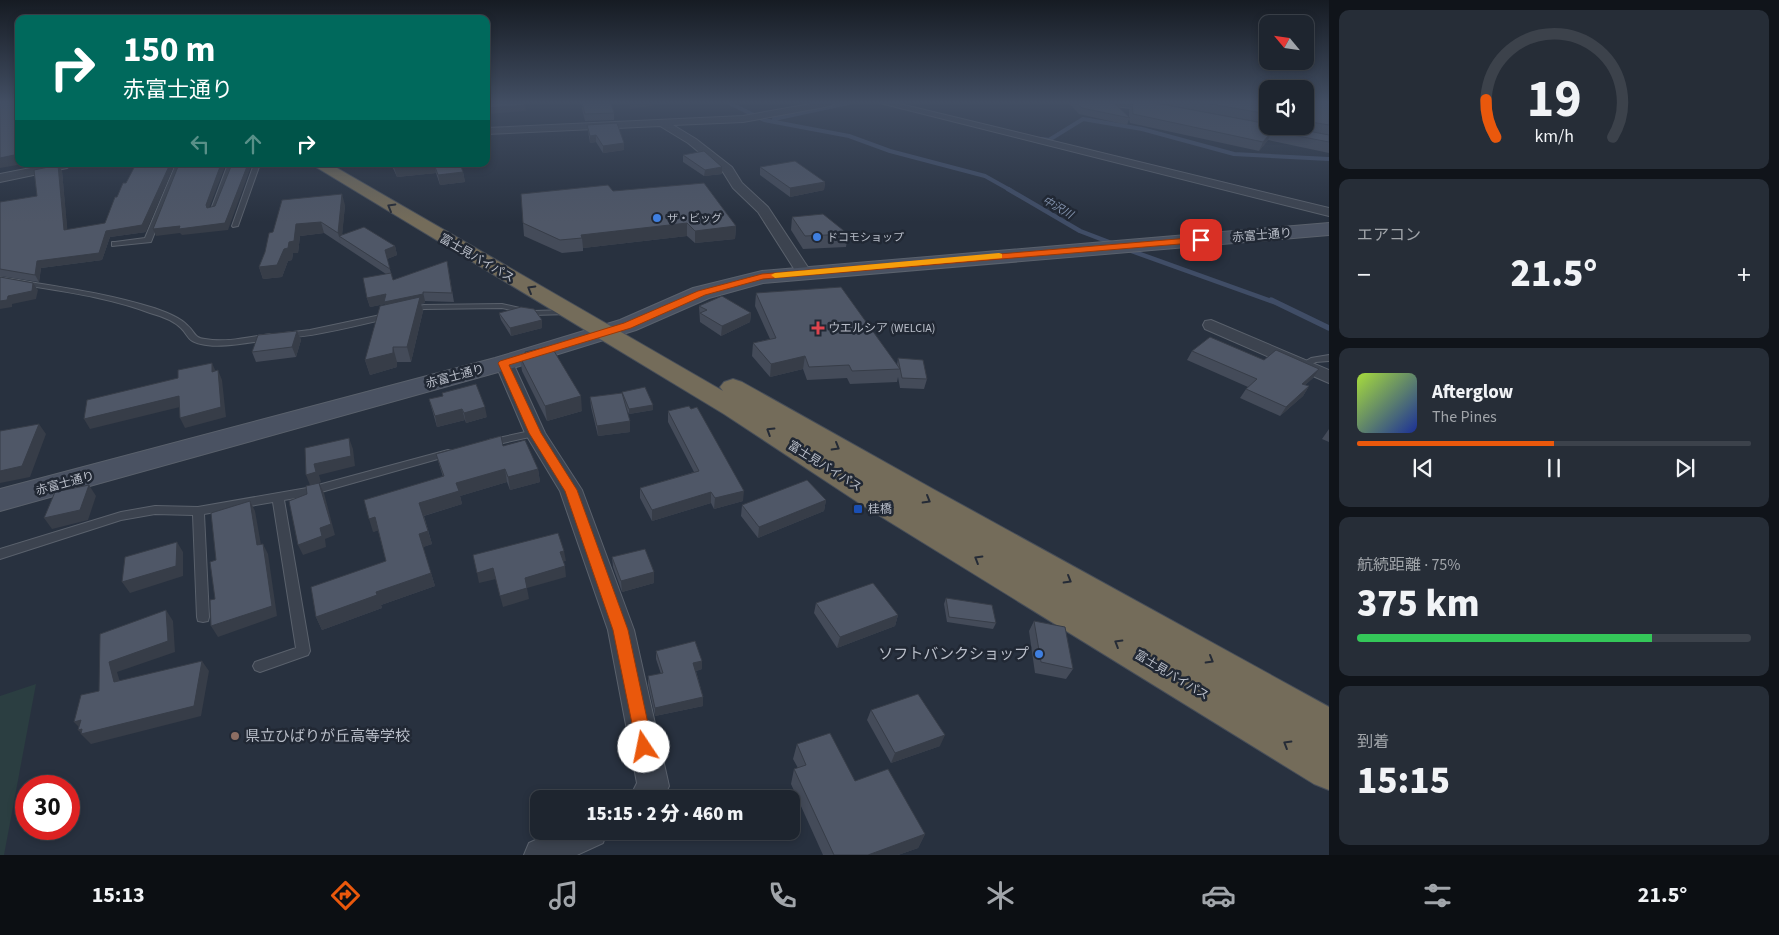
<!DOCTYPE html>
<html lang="ja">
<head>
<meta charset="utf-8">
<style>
  :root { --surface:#1e252f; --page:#262d37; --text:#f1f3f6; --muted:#a1a5aa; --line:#3c424b; --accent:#ea580c }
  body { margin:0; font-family:"Source Sans 3","Noto Sans JP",sans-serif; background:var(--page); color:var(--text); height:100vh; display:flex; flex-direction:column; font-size:19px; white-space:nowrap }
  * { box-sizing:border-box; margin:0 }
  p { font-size:16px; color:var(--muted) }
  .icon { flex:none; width:28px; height:28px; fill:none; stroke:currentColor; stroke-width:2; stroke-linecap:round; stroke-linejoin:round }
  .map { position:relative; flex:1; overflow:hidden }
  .panel { display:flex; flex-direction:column; gap:10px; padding:10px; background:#10141a; width:450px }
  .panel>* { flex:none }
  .banner { position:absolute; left:15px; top:15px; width:475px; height:152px; border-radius:10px; box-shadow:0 2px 8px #0003,0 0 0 1px var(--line); background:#00695c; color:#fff; overflow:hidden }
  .needle { width:32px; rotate:299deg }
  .buttons { position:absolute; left:1259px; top:15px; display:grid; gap:10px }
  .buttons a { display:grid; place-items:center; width:55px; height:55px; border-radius:10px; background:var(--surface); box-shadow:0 2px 8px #0003,0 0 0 1px var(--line); font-size:25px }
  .speed { position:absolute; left:15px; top:775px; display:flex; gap:10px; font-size:25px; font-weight:700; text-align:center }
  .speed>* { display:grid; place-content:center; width:65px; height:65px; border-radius:50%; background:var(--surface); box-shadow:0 2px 8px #0003,0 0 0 1px var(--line); line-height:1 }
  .speed .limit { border:8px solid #d22; background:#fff; color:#111 }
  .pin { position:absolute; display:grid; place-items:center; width:42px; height:42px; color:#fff; margin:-21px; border-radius:10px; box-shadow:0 2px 8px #0006 }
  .me { position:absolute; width:55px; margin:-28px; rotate:349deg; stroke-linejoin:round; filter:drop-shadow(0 0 4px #0008) }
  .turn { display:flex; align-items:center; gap:18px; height:105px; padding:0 25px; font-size:22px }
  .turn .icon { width:65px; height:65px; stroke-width:2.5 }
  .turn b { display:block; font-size:35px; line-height:42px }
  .lanes { display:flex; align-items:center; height:48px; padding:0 25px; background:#0003; justify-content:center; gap:25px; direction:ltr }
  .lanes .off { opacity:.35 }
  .big { font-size:38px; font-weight:800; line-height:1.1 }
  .panel .card { flex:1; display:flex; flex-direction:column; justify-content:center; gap:8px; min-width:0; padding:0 18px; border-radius:10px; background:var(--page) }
  .panel .dial { align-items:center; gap:0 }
  .dial svg { height:130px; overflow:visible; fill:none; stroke:var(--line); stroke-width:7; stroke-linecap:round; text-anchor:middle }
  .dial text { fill:var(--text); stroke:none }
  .song { display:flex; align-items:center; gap:15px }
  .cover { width:60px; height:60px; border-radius:8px; background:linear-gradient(135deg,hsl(80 70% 55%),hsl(230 70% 35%)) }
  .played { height:5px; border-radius:2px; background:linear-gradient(90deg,var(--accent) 50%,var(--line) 50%) }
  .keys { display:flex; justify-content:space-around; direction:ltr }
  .heat { display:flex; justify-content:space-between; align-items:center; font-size:28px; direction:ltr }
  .charge { height:8px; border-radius:4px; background:linear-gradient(90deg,#34c759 75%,var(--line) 0) }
  .trip { position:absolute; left:530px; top:790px; width:270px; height:50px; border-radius:10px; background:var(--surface); box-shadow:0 2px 8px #0003,0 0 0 1px var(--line); font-weight:800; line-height:50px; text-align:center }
  .tab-bar { display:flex; height:80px; justify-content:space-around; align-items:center; background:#0c0f13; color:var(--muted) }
  .tab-bar .icon { width:35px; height:35px }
  .tab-bar .on { color:var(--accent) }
  .tab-bar b { font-size:22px; color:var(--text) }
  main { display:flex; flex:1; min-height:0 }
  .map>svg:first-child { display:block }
  .green { fill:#2b3e41 }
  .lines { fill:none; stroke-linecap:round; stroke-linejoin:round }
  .stream-far2 { stroke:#404d66; stroke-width:4 }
  .stream-far1 { stroke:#404d66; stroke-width:4.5 }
  .stream { stroke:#404d66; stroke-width:5.5 }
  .lane-casing { stroke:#5a616c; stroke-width:2 }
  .street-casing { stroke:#5a616c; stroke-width:2 }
  .secondary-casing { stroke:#5a616c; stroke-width:2 }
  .highway-casing { stroke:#474e59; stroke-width:2 }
  .lane { fill:#3c434f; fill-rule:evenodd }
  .street { fill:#3c434f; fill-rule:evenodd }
  .secondary { fill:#4a5262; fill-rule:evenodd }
  .highway { fill:#746c5a; fill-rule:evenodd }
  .wall { fill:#444b59; fill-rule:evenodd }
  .shaded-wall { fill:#373d48 }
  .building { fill:#4f5767; stroke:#373d48 }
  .oneway { stroke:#252b36 }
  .route { fill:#ea580c; stroke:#983908 }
  .slow { fill:#f59e0b }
  .shop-dot { fill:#3f7fe0; stroke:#212834; stroke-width:2 }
  .health-dot { fill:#e0444e; stroke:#212834; stroke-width:2 }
  .transit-dot { fill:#1a4fb4; stroke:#212834; stroke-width:2 }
  .education-dot { fill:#8d6e63; stroke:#212834; stroke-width:2 }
  .labels { text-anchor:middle; stroke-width:5; stroke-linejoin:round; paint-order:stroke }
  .far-water-label { font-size:11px; font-style:italic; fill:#8393ae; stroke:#212834 }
  .far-poi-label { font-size:11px; fill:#b9bec9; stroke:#212834; text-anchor:start }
  .street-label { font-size:12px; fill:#b9bec9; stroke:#212834 }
  .poi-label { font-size:12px; fill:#b9bec9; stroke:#212834; text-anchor:start }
  .near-poi-label { font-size:15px; fill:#b9bec9; stroke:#212834; text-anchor:end }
</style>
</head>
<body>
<main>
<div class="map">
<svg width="1329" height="855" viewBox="0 0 1329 855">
  <rect width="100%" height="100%" fill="#28313f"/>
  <!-- green -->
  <path class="green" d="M36,684L4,855H0V696Z"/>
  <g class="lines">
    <!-- stream-far2 -->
    <path class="stream-far2" d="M729,103L764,120L849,136L890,151L985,176L1010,190
      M774,119L848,103
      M1042,139L1049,140L1083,119L1142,129L1234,154L1329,159"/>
    <!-- stream-far1 -->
    <path class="stream-far1" d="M1008,189L1080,231L1114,244
      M1126,249L1274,302"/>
    <!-- stream -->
    <path class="stream" d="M1271,300L1329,328"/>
    <!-- lane casing -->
    <g class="lane-casing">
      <path id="lane" d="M176,164H182L151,242L112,246V242H115L145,238Z
        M228,164H234L216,212L211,213L210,212Z
        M254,164H260L238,226L233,227L232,226Z
        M0,277C51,286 104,292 154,308C165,312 180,317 188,326C195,332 194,338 205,339C226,343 249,337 270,334L274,337L270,340C251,342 219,349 201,344C187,341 189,336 181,328C173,320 161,316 150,313C103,295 50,290 0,281Z
        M502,304L533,311L569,310L573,312L569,314L533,315L502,308L424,309L409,312L405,310L406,308L424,305Z
        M390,313H393V317C376,321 291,343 281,336L285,333L310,330Z
        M1329,355V361L1316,362L1304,368L1299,365L1311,358Z
        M535,430L539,431L540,433L539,435L489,446L484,443L489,440Z
        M448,450L452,451L453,453L452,455L307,496L284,500L310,651L308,655L260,672L255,670L253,666L255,662L296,648L273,502L204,514L209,617L208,621L203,622L198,621L197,617L193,515L155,514L121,520L0,559V549L121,512L155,506L198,507L307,488Z"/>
    </g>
    <!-- street casing -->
    <g class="street-casing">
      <path id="street" d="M816,103H835L830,106L743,122L673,125L696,139L732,167L742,183L768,207L811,272L803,277L798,275L758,212L733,188L723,172L688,143L660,126L486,134V128L743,116Z
        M880,103H896L1329,208V216Z
        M1109,103C1121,102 1154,101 1163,108L1158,111L1114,106Z
        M51,164H73L67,168L0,182V174Z
        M1211,320L1329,370V383L1205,329L1203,325L1205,321Z
        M504,358L510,359L513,363L545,433L582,490L634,630L669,786L663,799H629L637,783L608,630L560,491L525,433L495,363L498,359Z
        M555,831H607L603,843L577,855H524L529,843Z"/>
    </g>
    <!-- secondary casing -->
    <g class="secondary-casing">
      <path id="secondary" d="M1329,223V235L763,283L709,298L636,330L513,368L0,511V489L495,358L620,320L693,288L762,271Z"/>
    </g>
    <!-- highway casing -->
    <g class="highway-casing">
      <path id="highway" d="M311,164H330L723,391L720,387L724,382L733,379L742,382L933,489L1329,707V790L1314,784L859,503L724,414Z"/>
    </g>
    <!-- lane -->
    <use href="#lane" class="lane"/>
    <!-- street -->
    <use href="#street" class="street"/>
    <!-- secondary -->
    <use href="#secondary" class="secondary"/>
    <!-- highway -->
    <use href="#highway" class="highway"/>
  </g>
  <!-- wall -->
  <path class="wall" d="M582,103L614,113V120L585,121L582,109Z
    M1069,103H1114L1129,118V110L1132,103H1268V126H1305V103H1329V153L1268,140L1259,151L1130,123L1129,119L1127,125L1079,114ZM1147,103H1158L1264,123Z
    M587,125L624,143V150L603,153L596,142L590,143Z
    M683,155L722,167V174L704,176L683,162Z
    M391,164H460L463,172L465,182L440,185L436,173L397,177Z
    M58,165L62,171L67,229L146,232L110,237L102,260L41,268L39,282L0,276V202L37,196Z
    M760,167L825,182L824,190L790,197L760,175Z
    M613,191L736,226L735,239L695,243L687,236L583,248V251L562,253L524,236L523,223Z
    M345,205L342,234L395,246L397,255L387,259L393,280L447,261L454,302L425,301V303L421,304L423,311L411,362H397V367L370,375L365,360L385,305V304L370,307L367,298L386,274L324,233L300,236L298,253H293L292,260L288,261L282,277L263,279L259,267L273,232Z
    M792,217L848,234L846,247L803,249L791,230Z
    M756,293L897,365L898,358L927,379L924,389L900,388L898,377L897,382L850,384L847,378L807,380L803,369L770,377L752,356L753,343L770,339L755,306Z
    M699,306L751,313L750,322L721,336L700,322Z
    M499,313L542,328L511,336L501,320Z
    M297,331L301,340L296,357L256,362L252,352Z
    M1192,351L1264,360L1313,378L1305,385L1309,386L1303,396L1280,416L1240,398L1246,389L1248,387L1187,360Z
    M525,352L582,411L547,421L522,371L520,357L525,355Z
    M622,393L653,405V410L629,414L626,408L630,421V432L598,436L591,407L590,397Z
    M429,399L487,417L466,423L465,420L437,427Z
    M668,411L743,501L714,509L711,503L652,521L640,498V488L694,472L668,422Z
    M1329,429V442L1322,439Z
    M503,446L538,469L540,482L510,490L507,482L460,496L462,504L424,516L432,544L423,547L435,586L381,605L382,608L322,630L316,617L386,561L378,530L373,532L443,477L436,454Z
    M826,500L824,511L758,538L741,516L742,505Z
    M612,557L654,583L622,592L613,567Z
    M946,598L996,623L993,629L947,622L944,604Z
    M816,603L898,615L895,626L837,648L814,613Z
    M1034,621L1073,669L1066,679L1035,673L1029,631Z
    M656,651L702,661V669L696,671L703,697V706L655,716L648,685V676L661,674L656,659Z
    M871,710L940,746L891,763L867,720Z
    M797,744L855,781L925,834L918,848L898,855H823L791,784L794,769L798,768L793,759Z"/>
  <!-- shaded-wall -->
  <path class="shaded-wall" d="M630,103H670L630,109Z
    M525,105L526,111L486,114V108Z
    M1272,131L1268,140L1259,151L1263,142Z
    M596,135V142L590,143V136Z
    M624,143V150L603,153V146Z
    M19,154V164H23L0,168V158Z
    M35,164H47L36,165Z
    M170,164H175L146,232L110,237L102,260L41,268L39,282L35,275L37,261L106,231Z
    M221,164H226L208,211L206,205Z
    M248,164H252L228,230L182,235L180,233L156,236L153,229L180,226L225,223Z
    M428,164H434L436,173L397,177L394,167Z
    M58,165L62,171L68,236L64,230Z
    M722,167V174L704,176L705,170Z
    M463,172L465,182L440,185L438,175Z
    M825,182L824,190L790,197V188Z
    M342,194L345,205L342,238L339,236L341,244L338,233Z
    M321,222L324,233L300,236L298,253H293L292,260L288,261L282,277L263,279L259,267L284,249L289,242L296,224Z
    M687,223V236L583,248L582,238L581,235Z
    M736,226L735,239L695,243V231Z
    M395,246L397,255L387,259L385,250Z
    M33,283L38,290L36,299L12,304V307L0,309V301Z
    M423,292L425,301V303L421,304L423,311L411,362L407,347L387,311L385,304L370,307L367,298L386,294Z
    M751,313L750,322L721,336L722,326Z
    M542,320V328L511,336L510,328Z
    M297,331L301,340L296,357L292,347Z
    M393,347L397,362V367L370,375L365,360Z
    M805,356L803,369L770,377L771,364Z
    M212,363L216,372H212Z
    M1319,369L1313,378L1296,393L1302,384Z
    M218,370L222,380L226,417L185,428L180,418Z
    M1309,386L1303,396L1280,416L1286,407Z
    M179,396L184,406L90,429L84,419Z
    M581,396L582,411L547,421L545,406Z
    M653,405V410L629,414V409Z
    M485,407L487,417L466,423L464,413Z
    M462,409L465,420L437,427L435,416Z
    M630,421V432L598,436L597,426Z
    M39,424L46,434L30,477L0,483V471Z
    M349,438L353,449L355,466L319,475L321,482L319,483L324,493L335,535L325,539L326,547L303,555L298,545L310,485L306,475L314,464Z
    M505,469L507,482L460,496L462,504L423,516L419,503L456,483Z
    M538,469L540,482L510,490L508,477Z
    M89,485L96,496L88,520L52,529L44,518Z
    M744,491L743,501L714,509L715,498Z
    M711,492V503L652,521V510Z
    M826,500L824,511L758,538L759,527Z
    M250,501L255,511L263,556L257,545Z
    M375,517L380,530L373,532L369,519Z
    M428,531L432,544L423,547L419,534Z
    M177,542L183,552V576L130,593L122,582Z
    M263,544L268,554L277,616L218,637L211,626Z
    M564,551L566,561L561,562L560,552Z
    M565,566L566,577L527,588L525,578Z
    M493,568L496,579L479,583L477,573Z
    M654,572V583L622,592L621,581Z
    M431,573L435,586L381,605L382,608L322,630L316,617L376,592Z
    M527,588L529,599L503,607L500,596Z
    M166,610L173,621L175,652L117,672L123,692L114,682L109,662Z
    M898,615L895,626L837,648L840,637Z
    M202,661L209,671L201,716L91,744L81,734H82L78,730L81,729L74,722Z
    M702,661V669L693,672V663Z
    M703,697V706L655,716V708Z
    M945,735L940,746L891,763L895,753Z
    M925,834L918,848L898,855H868Z"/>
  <!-- building -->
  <path class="building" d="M0,103H19V154L0,158Z
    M486,103H524L525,105L486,108Z
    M582,103H611L614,113L585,114Z
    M1077,103H1114L1130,118L1082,108Z
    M1132,103H1146L1161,104L1268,124V126H1282L1329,135V142L1272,131L1263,142L1133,114Z
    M1205,103H1268V114Z
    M1305,103H1329V125L1305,121Z
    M617,123L624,143L603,146L596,135L590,136L587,125Z
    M704,151L722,167L705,170L683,155Z
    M795,161L825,182L790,188L760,167Z
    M136,164H170L142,225L106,231L99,253L37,261L35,275L0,269V202L37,196L34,170L58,165L64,230L105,223L115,197H117L123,183H126Z
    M179,164H221L206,205L207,208L215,206L232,164H248L225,223L179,229L180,226L153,229Z
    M393,164H428L394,167Z
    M434,164H460L463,172L438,175Z
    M704,183L736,226L695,231L687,223L581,235L582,238L560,240L523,223L521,194L608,185L613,191Z
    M342,194L338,233L321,222L296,224L294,241L289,242L288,248L284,249L277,265L259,267L265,252L269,233L273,232L282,200Z
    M823,214L848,234L805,236L792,217Z
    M364,227L395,246L385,250L390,269L339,236Z
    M447,261L452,293L423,292V294L384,302L386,294L367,298L363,278L391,273L393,280Z
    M0,277L33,283L32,291L8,296L7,300L0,301Z
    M841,287L900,369L852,371L849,365L809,367L805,356L771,364L753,343L776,338L756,293Z
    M722,296L751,313L722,326L700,313L707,310L699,306Z
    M420,297L407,347H393V353L365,360L380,306Z
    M521,307L534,309L542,320L510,328L499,313Z
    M297,331L292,347L252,352L258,335Z
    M1210,337L1264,360L1276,350L1319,369L1302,384L1309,386L1286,407L1246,389L1257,379L1192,351Z
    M551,346L581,396L545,406L520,357L526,355L525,352Z
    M898,358L923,360L927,379L902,378Z
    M212,363V372L218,370L221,407L180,418L179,396L84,419L87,400L178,378V370Z
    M476,384L485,407L464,413L462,409L435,416L429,399L443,396L442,393Z
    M645,387L653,405L629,409L622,392Z
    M622,393L630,421L597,426L590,397Z
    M689,406L691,409L697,407L744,491L715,498L711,492L652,510L640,488L699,471L668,411Z
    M39,424L22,466L0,471V431Z
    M501,436L503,446L525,440L538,469L508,477L505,469L456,483L459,491L419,503L428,531L419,534L431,573L376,592L377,595L316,617L311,587L386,561L375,517L369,519L364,500L444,476L436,454Z
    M349,438L351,456L314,464L316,472L306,475L305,448Z
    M807,480L826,500L759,527L742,505Z
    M319,483L331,524L320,528L322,536L298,545L289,501L307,494L306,486Z
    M89,485L80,510L44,518L55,492Z
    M250,501L257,545L263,544L272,606L211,626L210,600L215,599L210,562L216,560L211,513Z
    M558,533L564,551L560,552L565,566L525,578L527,588L500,596L493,568L477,573L473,555Z
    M177,542L176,566L122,582L125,557Z
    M645,549L654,572L621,581L612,557Z
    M873,583L898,615L840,637L816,603Z
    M946,598L992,605L996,623L949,617Z
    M166,610L168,641L109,662L114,682L202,661L194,706L81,734L82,729L78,730L81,720L74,722L81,695L99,691L100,634Z
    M1034,621L1065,627L1073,669L1041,662Z
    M695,641L702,661L693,663L703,697L655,708L648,676L663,673L656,651Z
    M918,694L945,735L895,753L871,710Z
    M830,733L855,781L888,769L925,834L868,855H834L794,769L806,765L797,744Z"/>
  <!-- one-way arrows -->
  <defs><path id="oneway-chevron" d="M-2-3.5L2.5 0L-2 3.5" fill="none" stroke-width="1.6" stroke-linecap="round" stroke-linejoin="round" transform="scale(1.25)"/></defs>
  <g class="oneway">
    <use href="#oneway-chevron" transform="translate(391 207) rotate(-150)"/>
    <use href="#oneway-chevron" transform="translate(531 289) rotate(-150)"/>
    <use href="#oneway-chevron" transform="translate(770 431) rotate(-148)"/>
    <use href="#oneway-chevron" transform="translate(836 447) rotate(30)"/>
    <use href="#oneway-chevron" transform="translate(927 500) rotate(30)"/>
    <use href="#oneway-chevron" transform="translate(978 559) rotate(-149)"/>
    <use href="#oneway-chevron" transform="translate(1068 580) rotate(30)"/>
    <use href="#oneway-chevron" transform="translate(1118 643) rotate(-149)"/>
    <use href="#oneway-chevron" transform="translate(1210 660) rotate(30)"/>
    <use href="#oneway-chevron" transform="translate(1287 744) rotate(-149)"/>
  </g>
  <!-- sky -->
  <linearGradient id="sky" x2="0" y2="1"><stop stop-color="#161b23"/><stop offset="0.46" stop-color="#424e63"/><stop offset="1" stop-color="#424e63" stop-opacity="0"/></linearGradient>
  <rect width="1329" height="222" fill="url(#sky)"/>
  <!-- route -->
  <path class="route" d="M1201,237L1204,238V242L763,279L705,295L631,328L509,365L541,433L577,490L628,630L653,747L651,753L644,755L638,753L613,630L565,491L529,433L498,363L500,361L624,323L698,291L762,274Z"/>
  <!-- slow -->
  <path class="slow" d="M999,253L1002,254V258L775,278L771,275L775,273Z"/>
  <!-- markers -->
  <g class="shop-dot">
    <circle cx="657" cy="218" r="5"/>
    <circle cx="817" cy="237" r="5"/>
    <circle cx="1039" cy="654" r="5"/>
  </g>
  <path class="health-dot" d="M815.5 320.5h5v5h5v5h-5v5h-5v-5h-5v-5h5z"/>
  <rect class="transit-dot" x="853" y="504" width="10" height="10" rx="2.5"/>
  <circle class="education-dot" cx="235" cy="736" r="5"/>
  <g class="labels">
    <!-- far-water labels -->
    <g class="far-water-label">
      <text transform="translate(1058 207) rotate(30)" y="4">中沢川</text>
    </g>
    <!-- far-poi labels -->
    <g class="far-poi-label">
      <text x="667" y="222">ザ・ビッグ</text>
      <text x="827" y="241">ドコモショップ</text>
    </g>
    <!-- street labels -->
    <g class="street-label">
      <text transform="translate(1262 235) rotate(-5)" y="4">赤富士通り</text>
      <text transform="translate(477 258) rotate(30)" y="4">富士見バイパス</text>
      <text transform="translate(455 376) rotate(-15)" y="4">赤富士通り</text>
      <text transform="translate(825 466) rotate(32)" y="4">富士見バイパス</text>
      <text transform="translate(65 483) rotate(-15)" y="4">赤富士通り</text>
      <text transform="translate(1172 675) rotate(31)" y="4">富士見バイパス</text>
    </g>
    <!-- poi labels -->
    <g class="poi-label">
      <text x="828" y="332">ウエルシア (WELCIA)</text>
      <text x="868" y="513">桂橋</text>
    </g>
    <!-- near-poi labels -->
    <g class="near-poi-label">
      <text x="1029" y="659">ソフトバンクショップ</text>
      <text x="245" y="741" text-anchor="start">県立ひばりが丘高等学校</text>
    </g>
  </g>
</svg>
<div class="buttons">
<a><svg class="needle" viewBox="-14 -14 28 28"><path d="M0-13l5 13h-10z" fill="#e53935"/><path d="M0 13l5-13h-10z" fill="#a1a5aa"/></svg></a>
<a><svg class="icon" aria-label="sound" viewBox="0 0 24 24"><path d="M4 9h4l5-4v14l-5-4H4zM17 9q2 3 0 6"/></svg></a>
</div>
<div class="speed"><div class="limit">30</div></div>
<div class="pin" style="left:1201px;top:240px;background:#d93025"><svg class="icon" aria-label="arrive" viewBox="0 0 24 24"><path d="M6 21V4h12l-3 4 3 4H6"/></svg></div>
<svg class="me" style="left:644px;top:747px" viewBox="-20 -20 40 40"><circle r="19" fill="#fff"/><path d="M0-13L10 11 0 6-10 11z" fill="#ea580c"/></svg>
<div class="trip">15:15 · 2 分 · 460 m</div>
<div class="banner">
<div class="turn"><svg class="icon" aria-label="right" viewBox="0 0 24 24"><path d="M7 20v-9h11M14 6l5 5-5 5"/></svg><div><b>150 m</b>赤富士通り</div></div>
<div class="lanes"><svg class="icon off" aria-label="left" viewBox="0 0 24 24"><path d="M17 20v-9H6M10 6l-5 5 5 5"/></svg><svg class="icon off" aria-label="ahead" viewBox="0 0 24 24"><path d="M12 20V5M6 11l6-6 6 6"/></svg><svg class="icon" aria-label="right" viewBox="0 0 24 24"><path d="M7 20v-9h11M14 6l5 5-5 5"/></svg></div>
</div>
</div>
<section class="panel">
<div class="card dial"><svg viewBox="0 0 100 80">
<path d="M14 69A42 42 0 1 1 86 69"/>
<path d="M14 69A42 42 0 0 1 8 46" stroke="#ea580c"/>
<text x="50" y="56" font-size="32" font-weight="700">19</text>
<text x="50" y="72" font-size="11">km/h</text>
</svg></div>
<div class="card"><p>エアコン</p>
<div class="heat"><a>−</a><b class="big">21.5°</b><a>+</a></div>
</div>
<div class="card">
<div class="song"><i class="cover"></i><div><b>Afterglow</b><p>The Pines</p></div></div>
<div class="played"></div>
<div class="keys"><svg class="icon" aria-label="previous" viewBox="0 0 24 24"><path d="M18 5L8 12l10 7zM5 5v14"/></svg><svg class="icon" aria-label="pause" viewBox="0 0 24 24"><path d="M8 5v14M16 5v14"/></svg><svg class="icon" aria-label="next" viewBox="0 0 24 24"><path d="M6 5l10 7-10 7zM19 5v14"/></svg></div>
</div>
<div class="card"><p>航続距離 · 75%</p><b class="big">375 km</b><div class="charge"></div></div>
<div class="card"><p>到着</p><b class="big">15:15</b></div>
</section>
</main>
<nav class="tab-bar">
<b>15:13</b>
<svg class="icon on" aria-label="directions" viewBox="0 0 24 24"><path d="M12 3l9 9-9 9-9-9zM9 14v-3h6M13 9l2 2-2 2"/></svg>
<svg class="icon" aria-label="music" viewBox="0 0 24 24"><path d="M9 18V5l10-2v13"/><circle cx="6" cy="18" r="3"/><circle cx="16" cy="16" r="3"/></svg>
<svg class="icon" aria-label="phone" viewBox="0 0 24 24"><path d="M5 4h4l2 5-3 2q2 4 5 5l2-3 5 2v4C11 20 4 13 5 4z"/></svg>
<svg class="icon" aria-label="climate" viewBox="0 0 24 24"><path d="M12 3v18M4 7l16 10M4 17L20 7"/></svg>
<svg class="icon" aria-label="car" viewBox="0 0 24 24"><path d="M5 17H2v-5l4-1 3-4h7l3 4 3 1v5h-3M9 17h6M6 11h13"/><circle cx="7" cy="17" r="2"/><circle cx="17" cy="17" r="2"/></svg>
<svg class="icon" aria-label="filters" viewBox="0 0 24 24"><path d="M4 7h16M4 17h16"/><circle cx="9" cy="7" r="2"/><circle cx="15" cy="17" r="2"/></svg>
<b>21.5°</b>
</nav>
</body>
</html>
